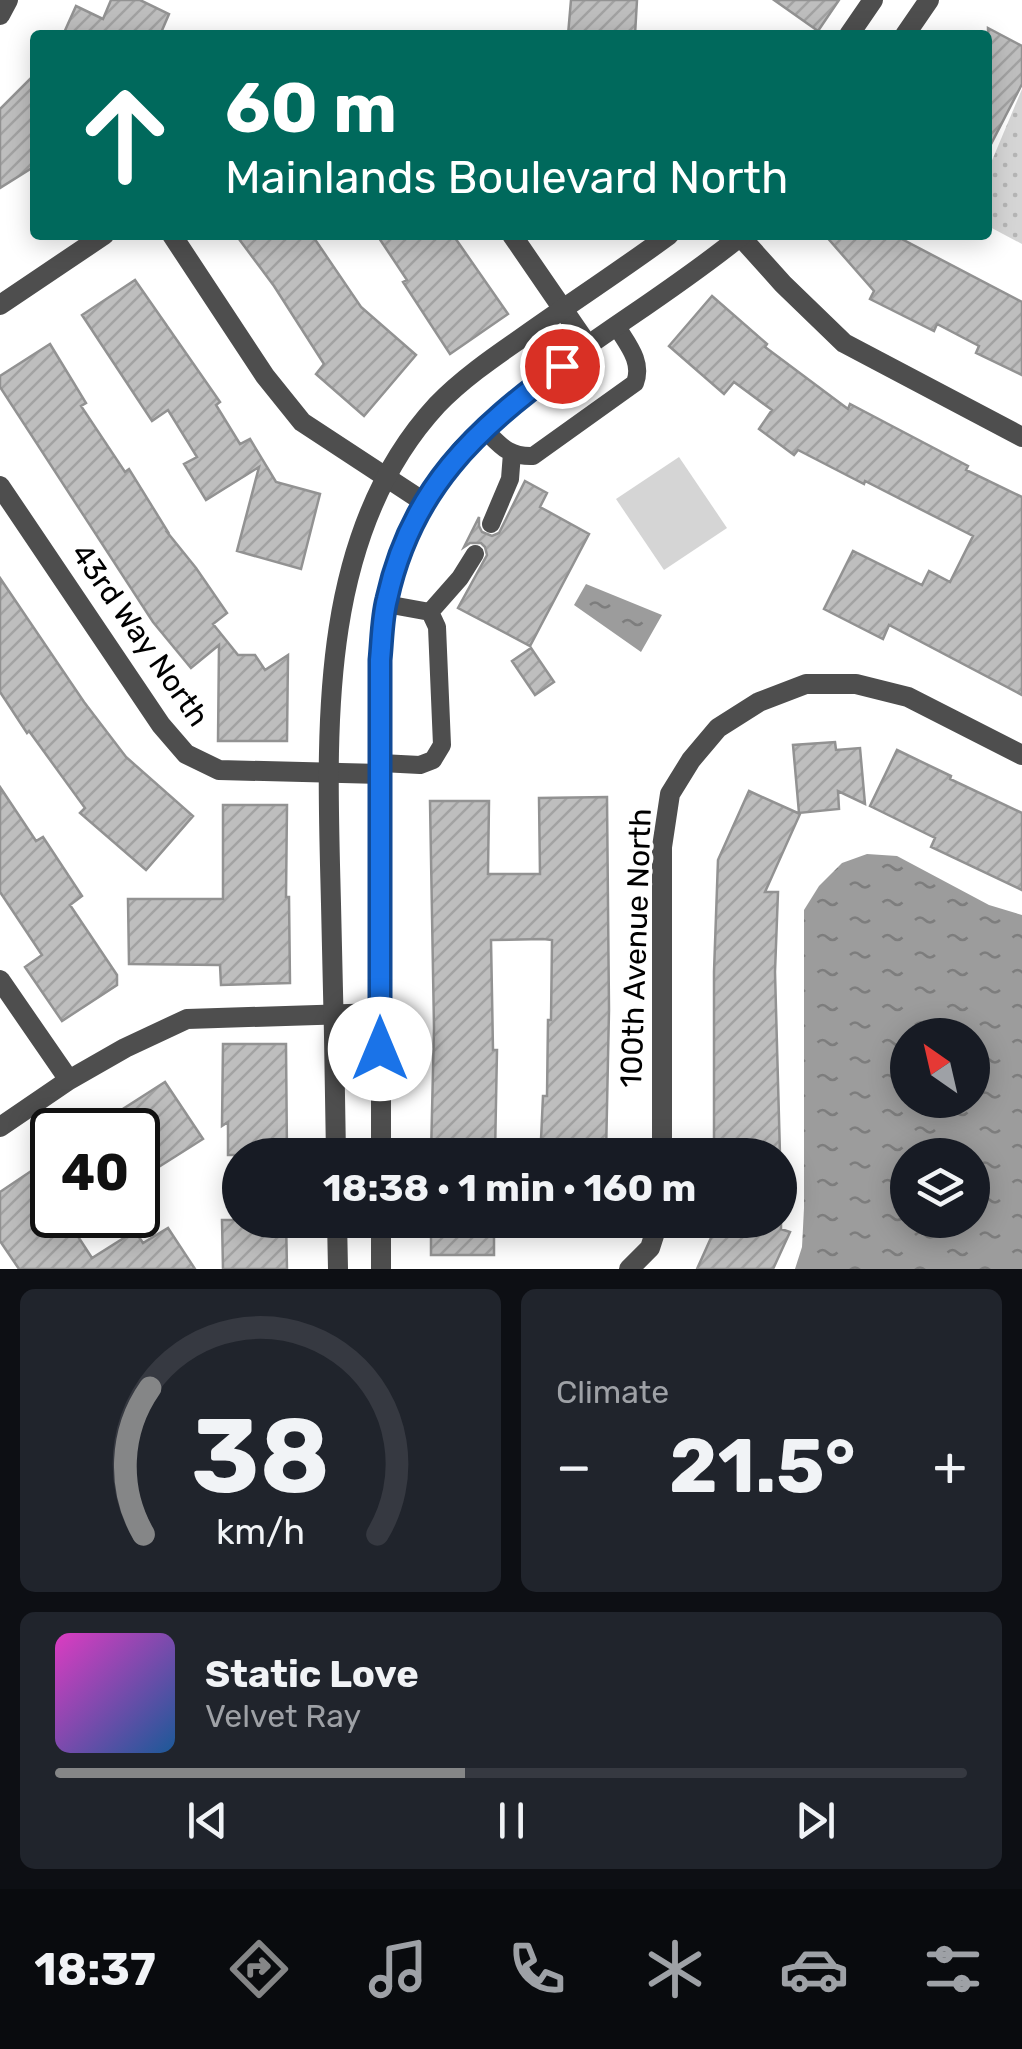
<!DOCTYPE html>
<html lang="en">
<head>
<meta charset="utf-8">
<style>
  :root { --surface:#171b24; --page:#20242c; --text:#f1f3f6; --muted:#9ea1a6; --line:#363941; --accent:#858687 }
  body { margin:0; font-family:Rubik,sans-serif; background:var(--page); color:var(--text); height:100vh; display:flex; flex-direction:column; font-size:38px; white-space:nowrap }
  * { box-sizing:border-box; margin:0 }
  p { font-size:32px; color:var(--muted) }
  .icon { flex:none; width:55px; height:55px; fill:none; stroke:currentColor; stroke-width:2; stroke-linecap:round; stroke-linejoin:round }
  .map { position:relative; height:1269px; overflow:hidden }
  .sheet { display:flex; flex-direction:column; gap:20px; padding:20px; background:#0d0f14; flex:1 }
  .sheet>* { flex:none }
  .guide { position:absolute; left:30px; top:30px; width:962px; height:210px; border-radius:10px; box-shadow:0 5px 25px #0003; background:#00695c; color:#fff; overflow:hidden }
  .needle { width:65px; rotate:326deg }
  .controls { position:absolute; left:890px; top:1018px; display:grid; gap:20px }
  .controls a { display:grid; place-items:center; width:100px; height:100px; border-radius:50%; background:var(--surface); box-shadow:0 5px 25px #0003; font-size:50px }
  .speed { position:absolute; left:30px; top:1108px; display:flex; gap:20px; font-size:50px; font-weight:700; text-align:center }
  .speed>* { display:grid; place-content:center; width:130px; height:130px; border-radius:50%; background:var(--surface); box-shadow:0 5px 25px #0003; line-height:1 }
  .speed .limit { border:5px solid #111; border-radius:15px; background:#fff; color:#111 }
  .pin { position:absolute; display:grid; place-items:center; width:85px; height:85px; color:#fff; margin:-42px; border:5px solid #fff; border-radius:50%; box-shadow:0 2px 10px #0007 }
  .me { position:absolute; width:110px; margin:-55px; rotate:0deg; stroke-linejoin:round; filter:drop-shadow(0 0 8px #0008) }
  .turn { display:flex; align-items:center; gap:35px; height:210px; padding:0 30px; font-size:45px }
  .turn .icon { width:130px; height:130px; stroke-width:2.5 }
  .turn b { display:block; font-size:70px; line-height:85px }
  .big { font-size:75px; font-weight:700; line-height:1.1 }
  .sheet .widget { flex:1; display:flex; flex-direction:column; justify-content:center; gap:15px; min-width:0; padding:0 35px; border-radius:15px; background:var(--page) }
  .sheet .dial { align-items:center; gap:0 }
  .dial svg { height:260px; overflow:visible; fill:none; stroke:var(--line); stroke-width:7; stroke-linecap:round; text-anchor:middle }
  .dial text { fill:var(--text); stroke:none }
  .song { display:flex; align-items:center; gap:30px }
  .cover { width:120px; height:120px; border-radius:15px; background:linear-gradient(135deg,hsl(310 70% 55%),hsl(210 70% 35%)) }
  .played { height:10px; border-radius:5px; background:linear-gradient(90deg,var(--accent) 45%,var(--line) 45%) }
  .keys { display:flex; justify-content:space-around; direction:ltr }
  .heat { display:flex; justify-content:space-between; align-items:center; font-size:55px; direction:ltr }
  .sheet .tiles { flex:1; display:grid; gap:20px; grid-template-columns:1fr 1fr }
  .widget:last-child { grid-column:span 2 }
  .trip { position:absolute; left:222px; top:1138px; width:575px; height:100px; border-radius:50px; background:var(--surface); box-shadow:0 5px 25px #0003; font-weight:700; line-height:100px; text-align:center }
  .menu { display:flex; height:160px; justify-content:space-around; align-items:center; background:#090b0e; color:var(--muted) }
  .menu .icon { width:70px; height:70px }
  .menu .current { color:var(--accent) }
  .menu b { font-size:45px; color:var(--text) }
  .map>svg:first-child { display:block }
  .grass { fill:url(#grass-dots) }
  .pitch { fill:#d5d5d5 }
  .water { fill:url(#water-ripples); fill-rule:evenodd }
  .building { fill:url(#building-hatch); stroke:#929292; stroke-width:2.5 }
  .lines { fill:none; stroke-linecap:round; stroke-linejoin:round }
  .service { stroke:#4e4e4e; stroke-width:18 }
  .minor { stroke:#4e4e4e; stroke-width:20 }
  .tertiary { stroke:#4e4e4e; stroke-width:20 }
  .route-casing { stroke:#114b97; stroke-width:25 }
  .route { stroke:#1a73e8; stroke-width:18 }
  .labels { text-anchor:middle; stroke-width:8; stroke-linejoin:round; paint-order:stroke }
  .street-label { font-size:30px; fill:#000; stroke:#fff }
</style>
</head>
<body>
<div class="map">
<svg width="1022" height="1269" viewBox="0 0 1022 1269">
  <defs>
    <pattern id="grass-dots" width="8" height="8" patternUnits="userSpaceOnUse" patternTransform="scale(2.5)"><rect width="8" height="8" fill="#d5d5d5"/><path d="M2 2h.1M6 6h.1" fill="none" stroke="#b5b5b5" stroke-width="1.8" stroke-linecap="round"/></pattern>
    <pattern id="water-ripples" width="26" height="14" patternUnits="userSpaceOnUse" patternTransform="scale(2.5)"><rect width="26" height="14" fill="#9c9c9c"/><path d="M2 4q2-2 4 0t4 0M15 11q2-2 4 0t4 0" fill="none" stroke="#7d7d7d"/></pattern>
    <pattern id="building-hatch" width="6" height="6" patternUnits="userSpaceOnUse" patternTransform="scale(2.5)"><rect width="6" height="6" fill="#bebebe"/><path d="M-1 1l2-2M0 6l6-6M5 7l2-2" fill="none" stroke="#a2a2a2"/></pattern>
  </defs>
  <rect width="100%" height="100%" fill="#fff"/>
  <!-- grass -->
  <path class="grass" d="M1022,89V244L988,226V170Z"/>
  <!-- pitch -->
  <path class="pitch" d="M679,457L727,528L664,570L616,499Z"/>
  <!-- water -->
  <path class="water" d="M586,584L662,615L641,652L574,605Z
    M867,854L897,856L989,905L1022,915V1269H795L802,1247L804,1208V910L819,886L842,863ZM908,1035H972V1100H908ZM908,1155H972V1220H908Z"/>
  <!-- building -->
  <path class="building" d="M111,0H140L169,14L160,35H63L76,6L103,19Z
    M571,0H637L635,35H568Z
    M774,0H839L818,31Z
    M988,28L1022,46V84L988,150Z
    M35,74V166L0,188V109Z
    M236,235H312L361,307L416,355L364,416L316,374L324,364L274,286Z
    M377,235H453L508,314L450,354L403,282L407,280Z
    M825,235H894L1022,302V375L976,353L979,346L937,324L934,331L870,299L874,291Z
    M135,280L220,402L216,405L240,444L250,439L276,482L320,494L301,569L237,551L259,467L206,500L184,464L197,457L168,410L152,421L82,315Z
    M712,296L767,344L765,347L848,409L850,404L968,466L966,470L1022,497V695L889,625L883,639L824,609L853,551L922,585L929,571L950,582L973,536L865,481L864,484L798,450L794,455L759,429L772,410L734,382L724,394L669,346Z
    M50,344L86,403L81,406L125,472L129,469L168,532H167L196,568L227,613L213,624L238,655H255L265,670L288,655L287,741H218L219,645L191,668L153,622L0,387V376Z
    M525,481L547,493L540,507L589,534L530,646L458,608L487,555L485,547L481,543H470L464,547L479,517V526L482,532L492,536L499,533Z
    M0,578L84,702L126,757L193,816L146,870L80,813L85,808L29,731L27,733L0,692Z
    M531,648L554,682L535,695L512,661Z
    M835,742L836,750L860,748L865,804L838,791L839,809L799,813L793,745Z
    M897,750L951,776L950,779L1022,813V890L931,847L935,838L870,806Z
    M0,787L36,841L43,837L82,896L70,905L117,975V985L62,1021L25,967L42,955L0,892Z
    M749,791L800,814L765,892H778L775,972L780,1155H714V972L718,860Z
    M607,797L609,1010L606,1155H562L563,1140H541L543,1096H547L548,1020H551L552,940L543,939L491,940L493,1050H497L495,1155H431L434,1028L430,801H489L488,874H540L539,798Z
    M223,805H287L286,897H289L290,983L221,985L220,965L129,964L128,899H223Z
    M223,1044H286L287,1155H228V1122L222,1126Z
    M165,1082L203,1139L138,1180V1130H90Z
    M52,1157V1215H64L92,1258L135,1231L143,1243L168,1228L195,1269H19L0,1241V1192Z
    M222,1220H286L287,1269H223Z
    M431,1220H494V1255H431Z
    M719,1220H781V1229L790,1232L773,1269H697Z"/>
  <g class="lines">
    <!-- service -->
    <path class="service" d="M484,429C500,445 508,457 533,456L635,383C643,362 628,345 617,327
      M491,524L510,479L512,453
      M430,612L460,578L475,554
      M381,763L420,765L433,760L442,745L437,627L430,612L386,604"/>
    <!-- minor -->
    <path class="minor" d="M0,15L8,0
      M172,235L265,376L302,422L424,502
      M512,235L589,347
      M739,235L783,284L844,343L1022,437
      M0,305L104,235
      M0,486L161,725L186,754L219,770L381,774
      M0,980L69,1080
      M0,1127L69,1080L125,1048L187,1019L380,1013
      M662,1155V847L670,794L691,760L718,728L759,702L806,684H856L908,697L1022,755
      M629,1269L650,1248L659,1220"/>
    <!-- tertiary -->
    <path class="tertiary" d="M849,35L873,0
      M905,35L929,0
      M336,1155C335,1071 333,988 331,904C327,737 315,537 437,405C461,380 491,359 520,339C569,304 620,271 669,235
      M381,1155V659C384,621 387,582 402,547C416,513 437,477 462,449C542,365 652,309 742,235
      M337,1220L338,1269
      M381,1220V1269"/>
  </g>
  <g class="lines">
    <!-- route casing -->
    <g class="route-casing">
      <path id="route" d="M380,1049V660C382,640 382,618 387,599C411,489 475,430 562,366"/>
    </g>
    <!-- route -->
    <use href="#route" class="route"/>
  </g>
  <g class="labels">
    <!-- street labels -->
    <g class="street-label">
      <text transform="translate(140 635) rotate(55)" y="10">43rd Way North</text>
      <text transform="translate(636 948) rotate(-88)" y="10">100th Avenue North</text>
    </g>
  </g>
</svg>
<div class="controls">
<a><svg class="needle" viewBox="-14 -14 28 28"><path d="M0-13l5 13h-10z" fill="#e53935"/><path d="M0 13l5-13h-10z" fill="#9ea1a6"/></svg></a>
<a><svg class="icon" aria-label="layers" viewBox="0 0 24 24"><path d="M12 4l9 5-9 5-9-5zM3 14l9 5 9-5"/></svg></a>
</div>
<div class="speed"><div class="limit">40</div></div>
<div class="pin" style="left:562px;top:366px;background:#d93025"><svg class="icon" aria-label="arrive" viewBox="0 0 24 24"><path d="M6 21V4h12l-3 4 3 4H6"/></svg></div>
<svg class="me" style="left:380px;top:1049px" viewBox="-20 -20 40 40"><circle r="19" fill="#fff"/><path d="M0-13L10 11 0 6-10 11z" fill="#1a73e8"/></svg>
<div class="trip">18:38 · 1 min · 160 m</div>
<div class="guide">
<div class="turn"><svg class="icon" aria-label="ahead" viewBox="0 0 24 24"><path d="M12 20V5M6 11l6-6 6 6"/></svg><div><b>60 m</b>Mainlands Boulevard North</div></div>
</div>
</div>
<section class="sheet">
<div class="tiles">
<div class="widget dial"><svg viewBox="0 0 100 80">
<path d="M14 69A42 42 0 1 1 86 69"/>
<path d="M14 69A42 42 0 0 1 16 24" stroke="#858687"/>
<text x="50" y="56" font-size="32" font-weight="700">38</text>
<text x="50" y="72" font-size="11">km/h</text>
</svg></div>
<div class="widget"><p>Climate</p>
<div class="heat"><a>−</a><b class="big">21.5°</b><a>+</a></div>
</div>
<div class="widget">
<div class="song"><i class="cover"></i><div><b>Static Love</b><p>Velvet Ray</p></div></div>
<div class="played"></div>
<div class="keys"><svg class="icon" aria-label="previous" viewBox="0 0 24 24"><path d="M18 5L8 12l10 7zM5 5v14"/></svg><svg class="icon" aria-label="pause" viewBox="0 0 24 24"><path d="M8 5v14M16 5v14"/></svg><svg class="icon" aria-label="next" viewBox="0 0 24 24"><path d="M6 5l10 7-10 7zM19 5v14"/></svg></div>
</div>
</div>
</section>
<nav class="menu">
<b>18:37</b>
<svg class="icon current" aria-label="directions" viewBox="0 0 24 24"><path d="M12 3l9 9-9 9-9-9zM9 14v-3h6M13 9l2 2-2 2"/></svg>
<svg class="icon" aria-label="music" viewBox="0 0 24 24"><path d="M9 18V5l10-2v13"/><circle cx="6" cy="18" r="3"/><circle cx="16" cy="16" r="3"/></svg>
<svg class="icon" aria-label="phone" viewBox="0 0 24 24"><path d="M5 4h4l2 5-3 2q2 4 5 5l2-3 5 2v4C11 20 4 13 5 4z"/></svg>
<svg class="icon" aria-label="climate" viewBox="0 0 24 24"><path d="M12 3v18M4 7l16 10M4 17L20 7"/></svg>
<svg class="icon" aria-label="car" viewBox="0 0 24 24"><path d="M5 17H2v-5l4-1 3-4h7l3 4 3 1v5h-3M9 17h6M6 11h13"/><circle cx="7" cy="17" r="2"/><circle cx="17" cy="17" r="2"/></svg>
<svg class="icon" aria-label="filters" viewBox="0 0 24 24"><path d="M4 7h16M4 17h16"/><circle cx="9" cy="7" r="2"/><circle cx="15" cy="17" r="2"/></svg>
</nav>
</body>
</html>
